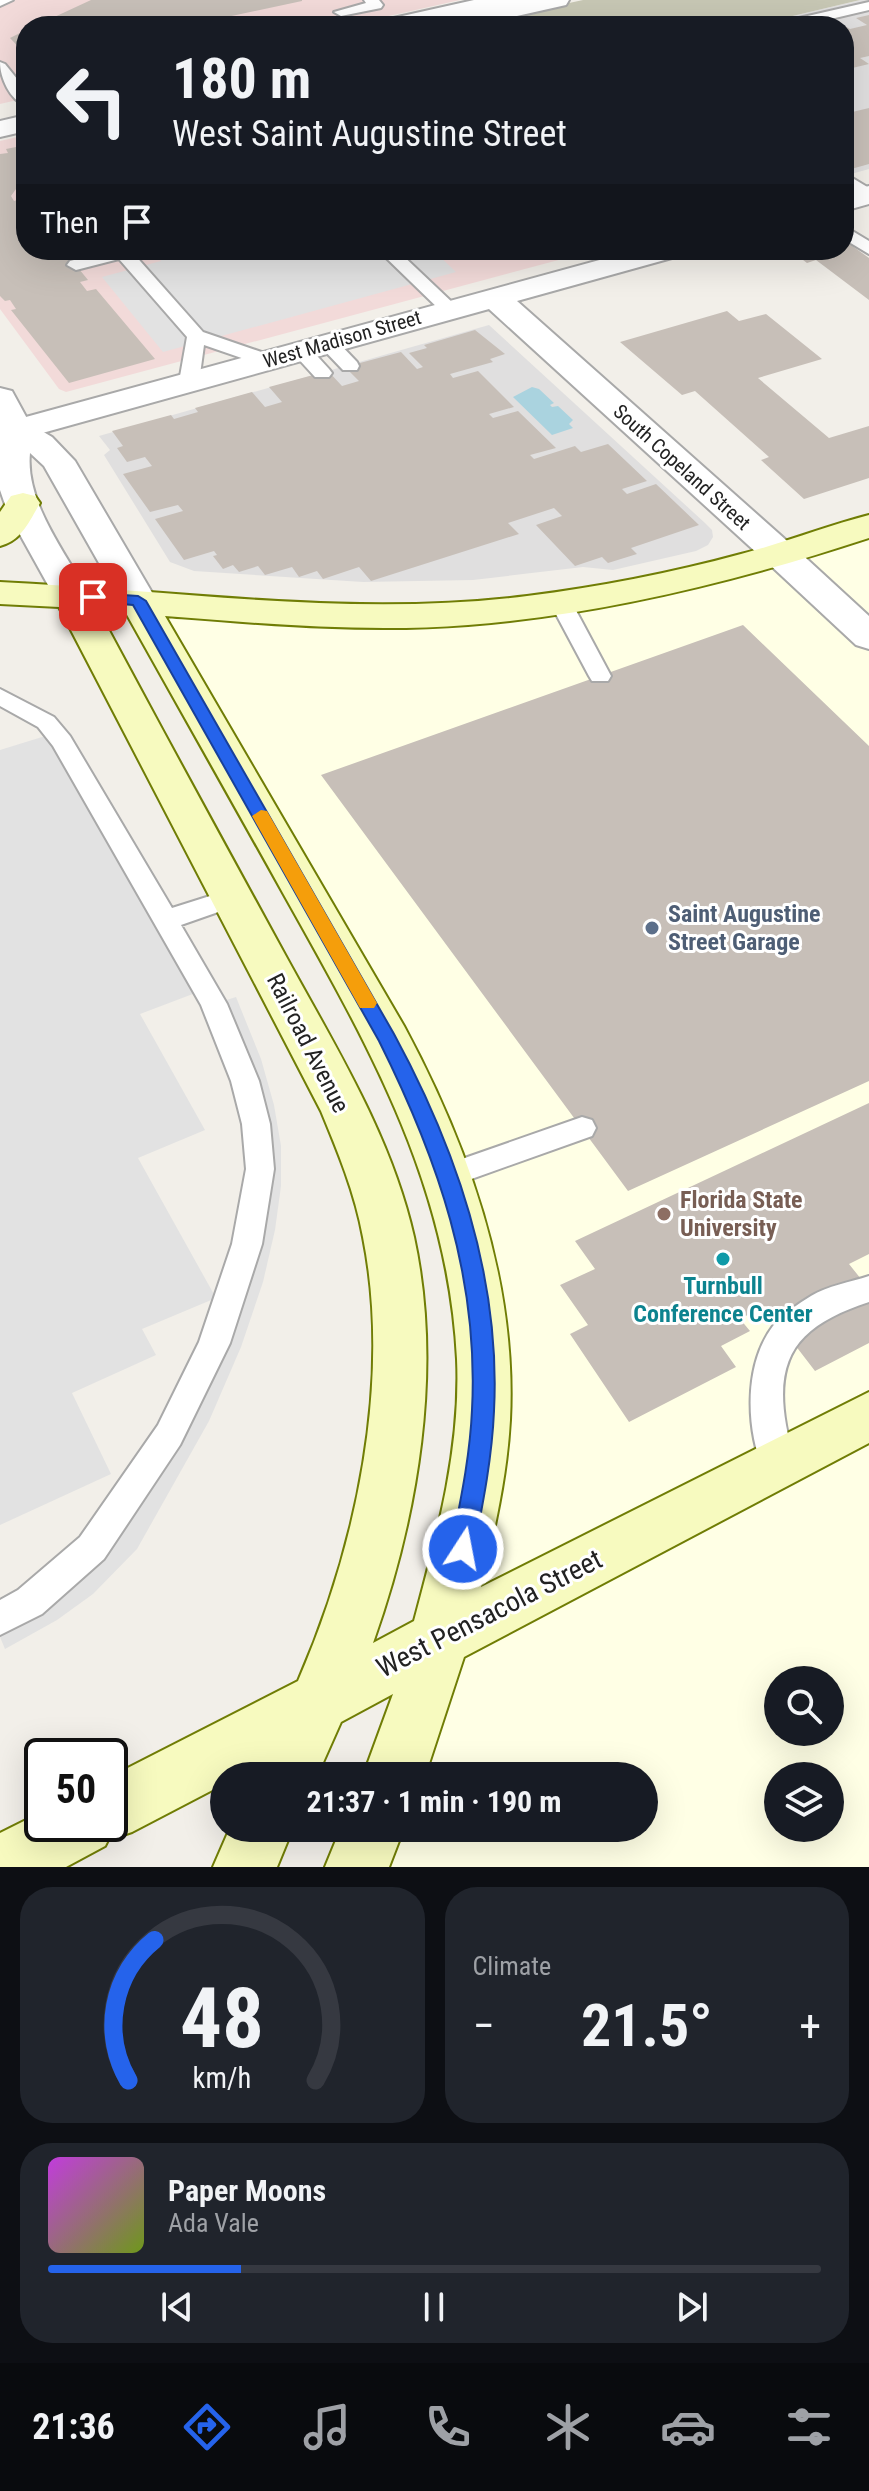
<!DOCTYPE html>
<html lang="en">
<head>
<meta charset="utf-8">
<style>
  :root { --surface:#171b24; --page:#20242c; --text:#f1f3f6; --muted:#9ea1a6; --line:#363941; --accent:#2563eb }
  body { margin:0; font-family:"Roboto Condensed",sans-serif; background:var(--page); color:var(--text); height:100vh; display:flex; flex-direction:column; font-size:30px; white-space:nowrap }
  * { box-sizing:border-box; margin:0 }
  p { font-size:26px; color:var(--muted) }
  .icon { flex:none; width:44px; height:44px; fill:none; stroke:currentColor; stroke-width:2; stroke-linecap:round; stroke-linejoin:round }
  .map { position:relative; height:1867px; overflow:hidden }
  .side { display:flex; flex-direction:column; gap:20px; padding:20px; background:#0d0f14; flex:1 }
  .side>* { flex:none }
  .top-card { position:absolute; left:16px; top:16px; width:838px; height:244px; border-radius:32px; box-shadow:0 8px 32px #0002; background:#171b24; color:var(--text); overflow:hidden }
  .controls { position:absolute; left:764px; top:1666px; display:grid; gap:16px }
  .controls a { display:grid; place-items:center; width:80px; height:80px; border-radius:50%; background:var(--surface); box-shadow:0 8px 32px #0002; font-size:40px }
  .speed { position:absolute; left:24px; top:1738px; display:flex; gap:16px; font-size:40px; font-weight:700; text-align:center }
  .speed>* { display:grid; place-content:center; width:104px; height:104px; border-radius:50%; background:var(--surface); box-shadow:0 8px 32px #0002; line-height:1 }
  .speed .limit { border:4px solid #111; border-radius:12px; background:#fff; color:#111 }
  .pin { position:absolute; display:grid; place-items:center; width:68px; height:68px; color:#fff; margin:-34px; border-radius:16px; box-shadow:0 4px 12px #0006 }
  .me { position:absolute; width:88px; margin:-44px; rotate:11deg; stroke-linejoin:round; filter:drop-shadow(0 0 6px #0008) }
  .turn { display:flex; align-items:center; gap:28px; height:168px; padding:0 24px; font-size:36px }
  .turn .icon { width:104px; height:104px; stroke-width:2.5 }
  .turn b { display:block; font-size:56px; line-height:68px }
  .then { display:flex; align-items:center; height:76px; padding:0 24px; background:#0003; gap:16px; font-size:30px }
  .big { font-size:60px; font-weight:700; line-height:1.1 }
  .side .tile { flex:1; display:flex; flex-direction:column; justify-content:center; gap:12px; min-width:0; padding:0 28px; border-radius:32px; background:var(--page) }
  .side .dial { align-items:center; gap:0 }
  .dial svg { height:208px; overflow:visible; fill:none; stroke:var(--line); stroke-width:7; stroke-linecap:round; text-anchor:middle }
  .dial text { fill:var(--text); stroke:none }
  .song { display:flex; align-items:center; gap:24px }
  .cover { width:96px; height:96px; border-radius:12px; background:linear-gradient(135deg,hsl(290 70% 55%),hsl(80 70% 35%)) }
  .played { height:8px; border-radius:4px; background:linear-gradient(90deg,var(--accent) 25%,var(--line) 25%) }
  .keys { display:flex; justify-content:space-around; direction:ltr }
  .heat { display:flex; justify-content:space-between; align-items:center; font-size:44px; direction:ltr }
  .side .tiles { flex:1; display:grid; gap:20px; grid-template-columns:1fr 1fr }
  .tile:last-child { grid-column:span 2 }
  .trip { position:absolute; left:210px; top:1762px; width:448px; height:80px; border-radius:40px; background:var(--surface); box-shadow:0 8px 32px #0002; font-weight:700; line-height:80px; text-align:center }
  .tabs { display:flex; height:128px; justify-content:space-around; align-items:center; background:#090b0e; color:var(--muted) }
  .tabs .icon { width:56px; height:56px }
  .tabs .active { color:var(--accent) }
  .tabs b { font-size:36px; color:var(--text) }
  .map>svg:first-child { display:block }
  .residential { fill:#e0dfdf }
  .commercial { fill:#f2dad9 }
  .education { fill:#ffffe5; fill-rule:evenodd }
  .construction { fill:#c7c7b4 }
  .parking { fill:#e2e2e2 }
  .water { fill:#aad3df }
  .building { fill:#c7bfb8 }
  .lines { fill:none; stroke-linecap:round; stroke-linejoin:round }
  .service-casing { stroke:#a9a9a9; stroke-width:4 }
  .minor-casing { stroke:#a9a9a9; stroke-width:4 }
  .tertiary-casing { stroke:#a9a9a9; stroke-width:4 }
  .secondary-casing { stroke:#707d05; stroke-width:4 }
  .service { fill:#fff; fill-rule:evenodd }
  .minor { fill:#fff; fill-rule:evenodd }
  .tertiary { fill:#fff; fill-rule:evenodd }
  .secondary { fill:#f7fabf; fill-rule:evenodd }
  .route { fill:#2563eb; stroke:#184099; stroke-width:2 }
  .slow { fill:#f59e0b }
  .service-dot { fill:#5c6f8a; stroke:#fff; stroke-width:3 }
  .education-dot { fill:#8d6e63; stroke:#fff; stroke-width:3 }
  .culture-dot { fill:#0f9aa8; stroke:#fff; stroke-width:3 }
  .labels { text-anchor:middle; stroke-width:6; stroke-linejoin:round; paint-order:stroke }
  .far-street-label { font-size:20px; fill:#222; stroke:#fff }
  .service-label { font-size:24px; font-weight:bold; fill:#4e5e75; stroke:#fff; text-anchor:start }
  .street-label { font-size:24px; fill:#222; stroke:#fff }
  .education-label { font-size:24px; font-weight:bold; fill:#785e54; stroke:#fff; text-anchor:start }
  .culture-label { font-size:24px; font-weight:bold; fill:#0d838f; stroke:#fff }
  .near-street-label { font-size:28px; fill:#222; stroke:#fff }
</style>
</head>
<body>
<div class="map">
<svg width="869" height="1867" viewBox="0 0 869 1867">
  <rect width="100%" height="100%" fill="#f2efe9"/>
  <!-- residential -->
  <path class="residential" d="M860,0H869V169L844,176V26H750Z
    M489,325L705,523L712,530L713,537L708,545L696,551L613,570L583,567L473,580L363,582L194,571L170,562L104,455L110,450L99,436Z"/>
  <!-- commercial -->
  <path class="commercial" d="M0,0H460L344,26H26V98L0,104Z
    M26,135V250H596L66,392L59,389L0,309V141Z"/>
  <!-- education -->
  <path class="education" d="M869,526V1867H357L373,1828H644V1776H394L477,1477L449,1175L138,601L277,613L549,605ZM778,1680H830V1732H778ZM778,1776H830V1828H778Z"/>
  <!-- construction -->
  <path class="construction" d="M583,0H860L750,26H463Z"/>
  <!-- parking -->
  <path class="parking" d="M153,250H433L456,272L163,352L102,277L161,261Z
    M55,733L206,989L140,1014L205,1130L138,1158L216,1298L142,1329L156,1355L72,1393L111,1474L0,1525V750Z
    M236,997L261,1059L274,1105L281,1146V1186L275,1230L263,1282L241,1347L209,1421L137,1549L93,1594L57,1620L5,1649L0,1637V1618L30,1602L169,1435L260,1169L214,1004Z"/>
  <!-- water -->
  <path class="water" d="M532,387L539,389L554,403L550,405L552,407L558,406L573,420L569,424L573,428L552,435L513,397Z"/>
  <!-- building -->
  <path class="building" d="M91,0H302V1L185,26H35Z
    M869,15V56L860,58L869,64L844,70V26L828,25L838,22L850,29L867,25L856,18Z
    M26,30V55L10,38Z
    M869,108V164L844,171V114Z
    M26,145V181L21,182L11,196L14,201L20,199L26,207V250H54L58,255L66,253L88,280L80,282L87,291L96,289L155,359L69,383L11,310L16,309L10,300L5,301L0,296V154L8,153L6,149Z
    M844,240L869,258V300L816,260L807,263L790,250H844Z
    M727,311L739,321L766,314L822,359L758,378L829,438L869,426V478L804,499L761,460L769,457L695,391L682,395L620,342Z
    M475,330L505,354L490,359L493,362L450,374L453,378L478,371L514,407L489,414L493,418L518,411L556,448L530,455L534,459L575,446L581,452L608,444L647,481L622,489L627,494L656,484L699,525L631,548L637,554L608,563L602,557L575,566L536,525L562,516L554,508L508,523L519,534L371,581L359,567L323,579L317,571L299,577L292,567L265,575L258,566L239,572L233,565L223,569L213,556L217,555L214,551L184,560L155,519L183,511L178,505L150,512L123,474L152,466L145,457L127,462L117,448L123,446L112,431L171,415L174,419L198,412L195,408L252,392L265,407L282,402L269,387L328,371L342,386L359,381L345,367L401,352L417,369L423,367L409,353L427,348L424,345Z
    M743,625L869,746V1081L628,1191L321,775Z
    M869,1103V1254L849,1264L869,1289V1343L815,1371L765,1306L740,1319L750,1331L721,1346L736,1367L629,1422L570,1334L588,1325L560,1285L595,1269L575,1241Z"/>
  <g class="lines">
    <!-- service casing -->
    <g class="service-casing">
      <path id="service" d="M0,0H13L0,6Z
        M364,0H379L383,5L381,8L341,16L334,12L366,3Z
        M869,2V10L801,26H775L777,23Z
        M0,62L5,64L26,90V106C10,100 0,78 0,62Z
        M844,173L869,188V200L844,186Z
        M844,226L869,241V254L844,239Z
        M114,250H135L133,253L203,332L273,356L275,360L273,364H259L204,345L199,382L196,386H182L179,382L187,337L119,259L76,270L67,265L70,261Z
        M378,250H397L455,305L458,309L455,313H443Z
        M328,337L335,339L357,362L359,366L357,370H343L321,347L319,343Z
        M301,344L308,346L329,369L332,373L329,377H315L294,354L292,350Z
        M561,596L572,603L611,676L608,681H592L589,676L550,603Z
        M0,689L54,717L70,736L172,908L232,889L241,892L245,898L241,904L181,925L227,1004L259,1081L270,1124L274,1169L262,1244L230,1343L180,1445L104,1559L42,1614L0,1635V1600L18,1590L80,1537L158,1425L199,1342L232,1244L246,1169L242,1124L231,1081L201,1005L53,746L38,727L0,706Z
        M582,1117L592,1120L596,1128L592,1136L449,1187L439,1183L435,1175L439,1167Z
        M869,1276V1302C803,1324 773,1352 786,1425C789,1442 796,1458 789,1474L777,1478L765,1474C746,1431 743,1366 773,1326C781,1316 799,1303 811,1296C827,1286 851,1282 869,1276Z"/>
    </g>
    <!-- minor casing -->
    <g class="minor-casing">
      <path id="minor" d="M869,186V204L844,211V193Z
        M636,250H684L679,256L517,301L795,548L800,556L795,564L782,567L769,564L489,309L28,437L16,440L4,437L0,431L4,423Z"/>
    </g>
    <!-- tertiary casing -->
    <g class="tertiary-casing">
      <path id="tertiary" d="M474,0H569L566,5L482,24L473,22L471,16L423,26H376L380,21Z
        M26,115V131L0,137V121Z
        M0,388L12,391L30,424L52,437L75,461L157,601L151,609L138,612L125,609L44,466L30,453C25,502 66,554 89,595L84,603L71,606L58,603L8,513L0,490Z
        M782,545L795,548L869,616V649L856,645L769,564L764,556L769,548Z"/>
    </g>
    <!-- secondary casing -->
    <g class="secondary-casing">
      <path id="secondary" d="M23,493L35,496L40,503C29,522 22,540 0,546V512L11,496Z
        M869,515V538C738,581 605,614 468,625C367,633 266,624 165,616L404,1026C469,1147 517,1282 510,1420C507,1477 494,1532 481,1587L869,1392V1443L464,1657L425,1776H363L393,1694L341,1722L317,1776H255L260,1765L238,1776H224V1784L132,1832L108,1840L105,1846L66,1867H0V1833L42,1812V1824H110V1777L298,1681C356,1548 392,1382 363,1237C355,1193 338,1152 321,1111L59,607L0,604V582C175,590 351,618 527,596C599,587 671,573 741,554C784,543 826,526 869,515ZM98,610L126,613C178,706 231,799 283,893C367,1043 448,1182 457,1359C461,1449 437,1535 414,1621L373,1643C418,1516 443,1370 414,1237C391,1134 333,1043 283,951C221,838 159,724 98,610Z
        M230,1828H293L277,1867H213Z
        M341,1828H404L389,1867H325Z"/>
    </g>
    <!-- service -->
    <use href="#service" class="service"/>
    <!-- minor -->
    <use href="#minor" class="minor"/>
    <!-- tertiary -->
    <use href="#tertiary" class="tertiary"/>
    <!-- secondary -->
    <use href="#secondary" class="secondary"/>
  </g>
  <!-- route -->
  <path class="route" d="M93,593L138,596L146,601L394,1034C457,1150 501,1277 494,1411C492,1458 483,1503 474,1549L471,1557L463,1561L454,1557L451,1549C460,1503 470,1457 472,1410C479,1277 438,1159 379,1041L133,605L88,601V594Z"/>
  <!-- slow -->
  <path class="slow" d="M261,810L267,811L374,998L377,1003L374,1008H360L252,816Z"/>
  <!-- markers -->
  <circle class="service-dot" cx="652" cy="928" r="8"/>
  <circle class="education-dot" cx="664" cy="1214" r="8"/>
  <circle class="culture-dot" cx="723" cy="1259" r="8"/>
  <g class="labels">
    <!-- far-street labels -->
    <g class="far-street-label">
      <text transform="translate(342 339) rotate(-16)" y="7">West Madison Street</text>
      <text transform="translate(682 467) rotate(42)" y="7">South Copeland Street</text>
    </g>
    <!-- service labels -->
    <g class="service-label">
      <text x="668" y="922">Saint Augustine<tspan x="668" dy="28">Street Garage</tspan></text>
    </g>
    <!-- street labels -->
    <g class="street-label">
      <text transform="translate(308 1043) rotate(63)" y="8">Railroad Avenue</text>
    </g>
    <!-- education labels -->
    <g class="education-label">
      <text x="680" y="1208">Florida State<tspan x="680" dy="28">University</tspan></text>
    </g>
    <!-- culture labels -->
    <g class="culture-label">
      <text x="723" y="1294">Turnbull<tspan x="723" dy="28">Conference Center</tspan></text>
    </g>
    <!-- near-street labels -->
    <g class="near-street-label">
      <text transform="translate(489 1613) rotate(-27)" y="10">West Pensacola Street</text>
    </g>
  </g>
</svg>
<div class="controls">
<a><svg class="icon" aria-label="search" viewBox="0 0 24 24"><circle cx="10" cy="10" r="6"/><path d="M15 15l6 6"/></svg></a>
<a><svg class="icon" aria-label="layers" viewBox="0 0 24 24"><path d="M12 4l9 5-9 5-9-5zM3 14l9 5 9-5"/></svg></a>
</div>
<div class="speed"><div class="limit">50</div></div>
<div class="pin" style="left:93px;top:597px;background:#d93025"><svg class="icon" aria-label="arrive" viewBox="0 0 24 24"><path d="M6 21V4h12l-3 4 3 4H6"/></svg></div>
<svg class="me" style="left:463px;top:1549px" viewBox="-20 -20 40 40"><circle r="17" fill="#2563eb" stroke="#fff" stroke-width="3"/><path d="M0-11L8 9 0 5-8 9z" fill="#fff"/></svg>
<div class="trip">21:37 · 1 min · 190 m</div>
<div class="top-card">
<div class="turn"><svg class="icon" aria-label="left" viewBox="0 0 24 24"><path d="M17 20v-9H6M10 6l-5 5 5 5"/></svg><div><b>180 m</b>West Saint Augustine Street</div></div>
<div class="then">Then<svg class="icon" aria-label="arrive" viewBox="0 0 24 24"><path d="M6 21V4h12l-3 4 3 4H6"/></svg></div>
</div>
</div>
<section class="side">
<div class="tiles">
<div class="tile dial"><svg viewBox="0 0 100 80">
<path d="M14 69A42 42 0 1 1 86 69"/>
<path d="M14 69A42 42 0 0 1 24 15" stroke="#2563eb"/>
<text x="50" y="56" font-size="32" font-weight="700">48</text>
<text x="50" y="72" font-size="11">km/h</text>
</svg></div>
<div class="tile"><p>Climate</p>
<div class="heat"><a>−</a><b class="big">21.5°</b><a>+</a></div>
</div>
<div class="tile">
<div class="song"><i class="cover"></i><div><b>Paper Moons</b><p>Ada Vale</p></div></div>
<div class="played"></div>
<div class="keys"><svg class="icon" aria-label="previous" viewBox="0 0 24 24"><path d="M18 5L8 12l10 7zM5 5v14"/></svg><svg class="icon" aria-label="pause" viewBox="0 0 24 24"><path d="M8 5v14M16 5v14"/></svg><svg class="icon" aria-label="next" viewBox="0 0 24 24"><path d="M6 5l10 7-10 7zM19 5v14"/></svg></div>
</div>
</div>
</section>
<nav class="tabs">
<b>21:36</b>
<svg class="icon active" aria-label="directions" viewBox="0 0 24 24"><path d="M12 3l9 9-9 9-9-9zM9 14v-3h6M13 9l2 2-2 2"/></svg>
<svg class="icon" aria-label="music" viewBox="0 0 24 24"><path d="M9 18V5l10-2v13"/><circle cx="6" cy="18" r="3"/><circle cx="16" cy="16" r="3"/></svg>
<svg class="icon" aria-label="phone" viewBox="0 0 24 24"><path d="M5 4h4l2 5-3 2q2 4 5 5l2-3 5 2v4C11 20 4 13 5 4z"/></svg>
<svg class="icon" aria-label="climate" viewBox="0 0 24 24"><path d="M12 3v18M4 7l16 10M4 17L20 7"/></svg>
<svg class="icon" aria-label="car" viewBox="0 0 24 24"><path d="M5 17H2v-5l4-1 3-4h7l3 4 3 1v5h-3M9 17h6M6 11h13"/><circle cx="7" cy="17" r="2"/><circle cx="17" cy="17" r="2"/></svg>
<svg class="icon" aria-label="filters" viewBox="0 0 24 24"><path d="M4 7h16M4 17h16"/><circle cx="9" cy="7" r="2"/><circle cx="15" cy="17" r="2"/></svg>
</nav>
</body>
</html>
